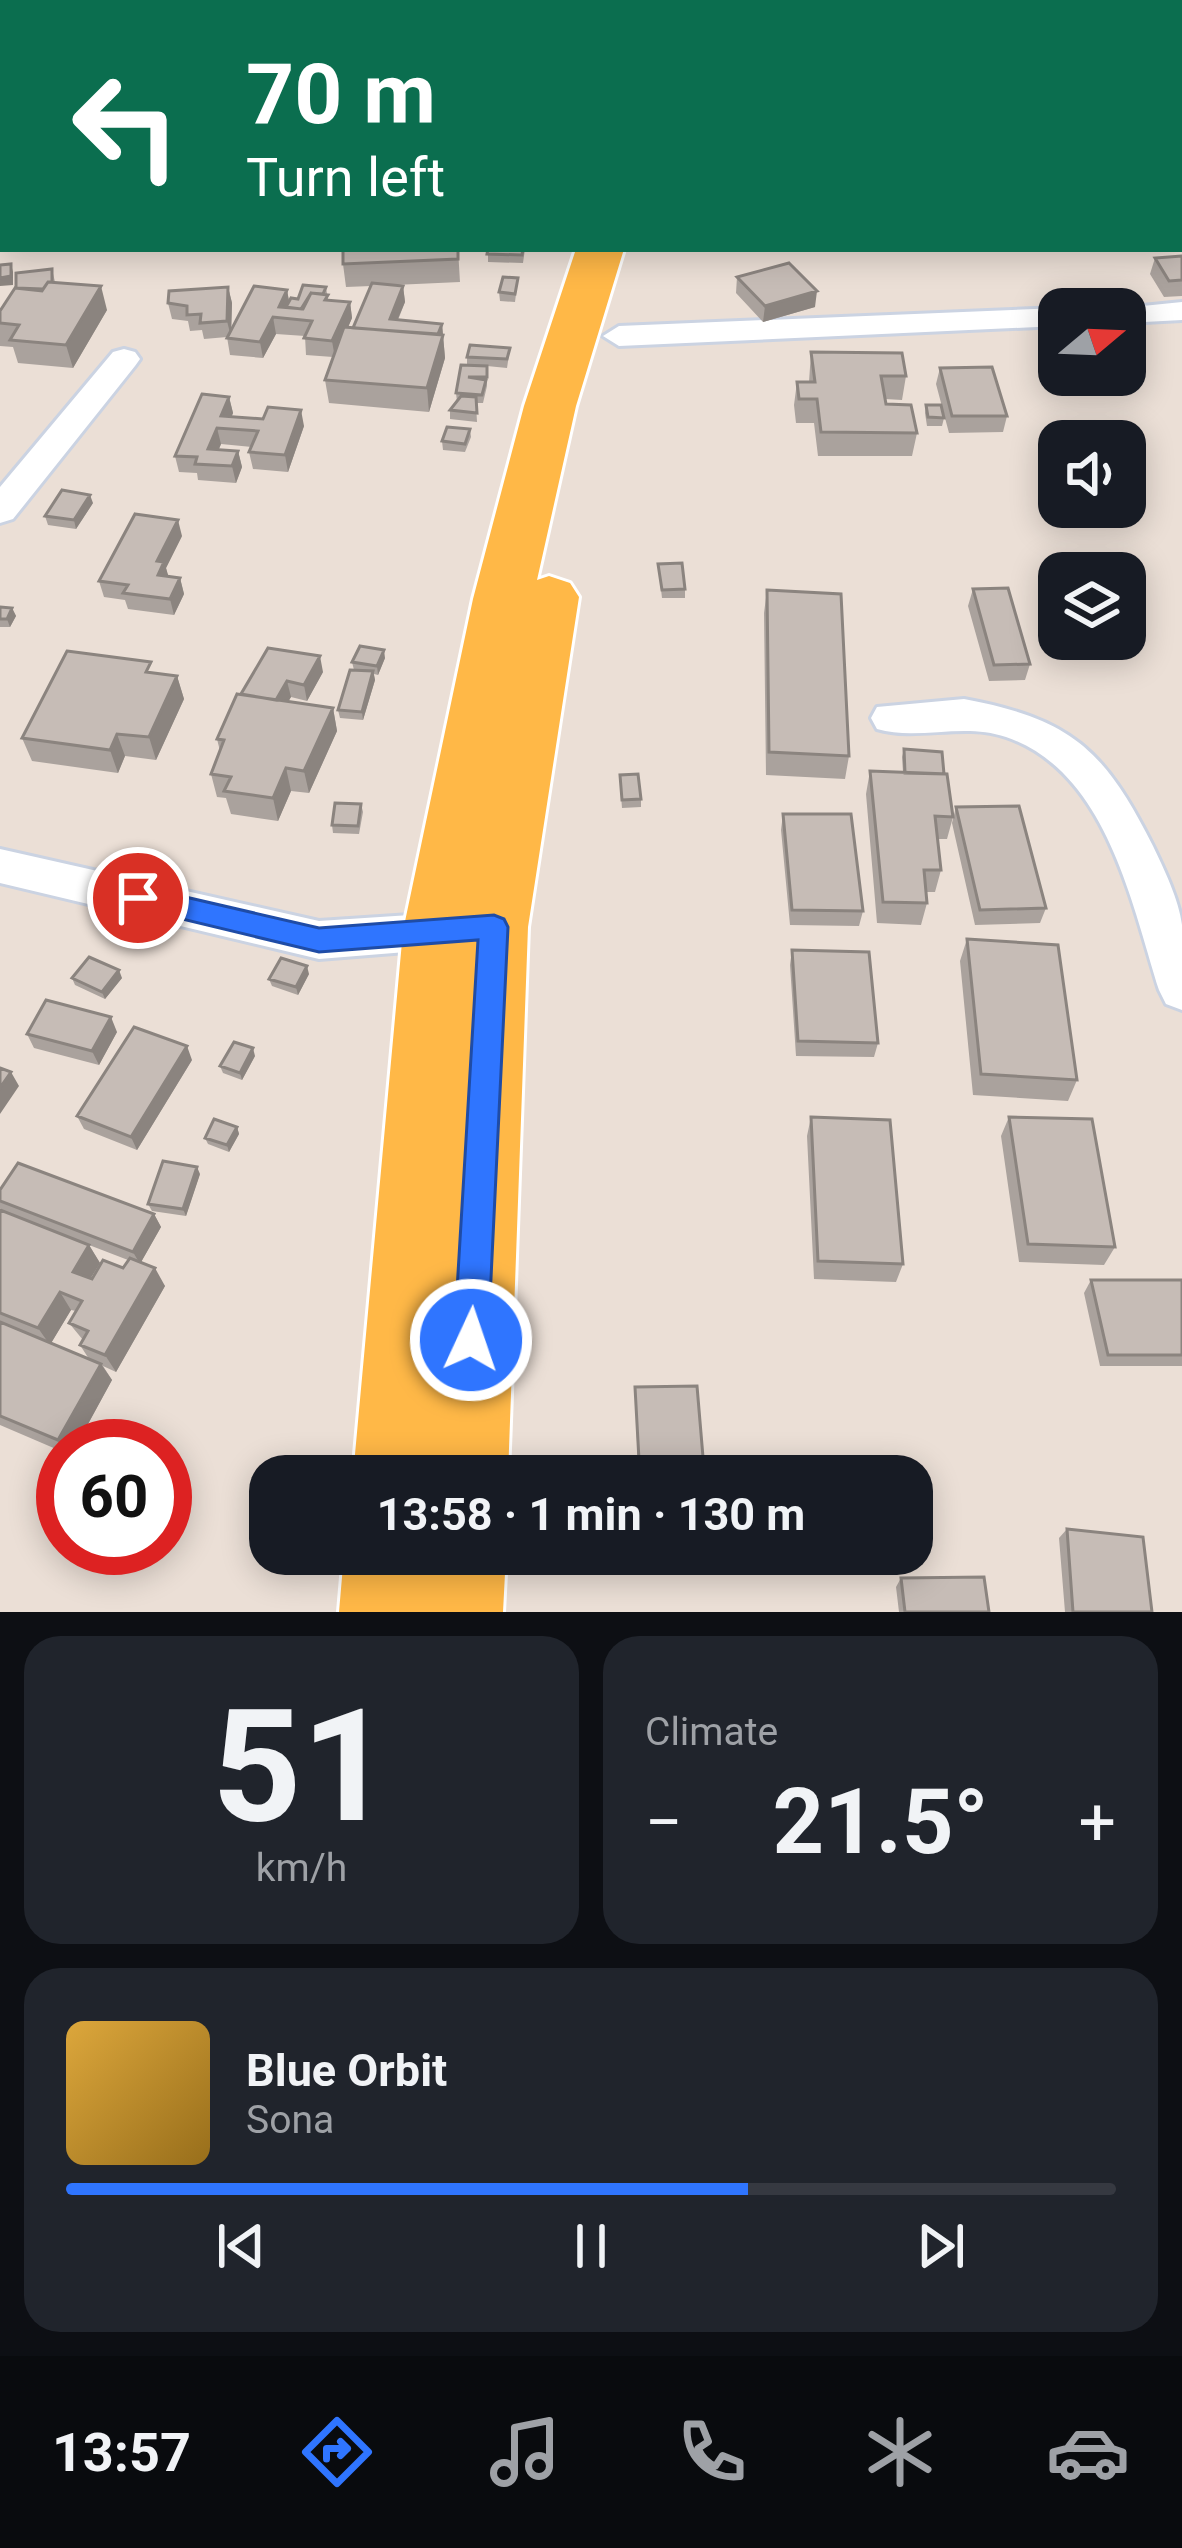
<!DOCTYPE html>
<html lang="en">
<head>
<meta charset="utf-8">
<style>
  :root { --surface:#171b24; --page:#20242c; --text:#f1f3f6; --muted:#9ea1a6; --line:#363941; --accent:#2f75ff }
  body { margin:0; font-family:Roboto,sans-serif; background:var(--page); color:var(--text); height:100vh; display:flex; flex-direction:column; font-size:45px; white-space:nowrap }
  * { box-sizing:border-box; margin:0 }
  p { font-size:39px; color:var(--muted) }
  .icon { flex:none; width:66px; height:66px; fill:none; stroke:currentColor; stroke-width:2; stroke-linecap:round; stroke-linejoin:round }
  .map { position:relative; height:1612px; overflow:hidden }
  .side { display:flex; flex-direction:column; gap:24px; padding:24px; background:#0d0f14; flex:1 }
  .side>* { flex:none }
  .banner { position:absolute; left:0px; top:0px; width:1182px; height:252px; box-shadow:0 6px 30px #0003; background:#0b6e4f; color:#fff; overflow:hidden }
  .needle { width:78px; rotate:71deg }
  .buttons { position:absolute; left:1038px; top:288px; display:grid; gap:24px }
  .buttons a { display:grid; place-items:center; width:108px; height:108px; border-radius:24px; background:var(--surface); box-shadow:0 6px 30px #0003; font-size:60px }
  .speed { position:absolute; left:36px; top:1419px; display:flex; gap:24px; font-size:60px; font-weight:700; text-align:center }
  .speed>* { display:grid; place-content:center; width:156px; height:156px; border-radius:50%; background:var(--surface); box-shadow:0 6px 30px #0003; line-height:1 }
  .speed .limit { border:18px solid #d22; background:#fff; color:#111 }
  .pin { position:absolute; display:grid; place-items:center; width:102px; height:102px; color:#fff; margin:-51px; border:6px solid #fff; border-radius:50%; box-shadow:0 3px 12px #0007 }
  .me { position:absolute; width:132px; margin:-66px; rotate:3deg; stroke-linejoin:round; filter:drop-shadow(0 0 9px #0008) }
  .turn { display:flex; align-items:center; gap:42px; height:252px; padding:0 48px; font-size:54px }
  .turn .icon { width:156px; height:156px; stroke-width:2.5 }
  .turn b { display:block; font-size:84px; line-height:102px }
  .big { font-size:90px; font-weight:700; line-height:1.1 }
  .side .widget { flex:1; display:flex; flex-direction:column; justify-content:center; gap:18px; min-width:0; padding:0 42px; border-radius:36px; background:var(--page) }
  .side .dial { align-items:center; gap:0 }
  .dial b { font-size:156px; line-height:1 }
  .song { display:flex; align-items:center; gap:36px }
  .cover { width:144px; height:144px; border-radius:18px; background:linear-gradient(135deg,hsl(40 70% 55%),hsl(40 70% 35%)) }
  .played { height:12px; border-radius:6px; background:linear-gradient(90deg,var(--accent) 65%,var(--line) 65%) }
  .keys { display:flex; justify-content:space-around; direction:ltr }
  .heat { display:flex; justify-content:space-between; align-items:center; font-size:66px; direction:ltr }
  .side .tiles { flex:1; display:grid; gap:24px; grid-template-columns:1fr 1fr }
  .widget:last-child { grid-column:span 2 }
  .trip { position:absolute; left:249px; top:1455px; width:684px; height:120px; border-radius:36px; background:var(--surface); box-shadow:0 6px 30px #0003; font-weight:700; line-height:120px; text-align:center }
  .tab-bar { display:flex; height:192px; justify-content:space-around; align-items:center; background:#090b0e; color:var(--muted) }
  .tab-bar .icon { width:84px; height:84px }
  .tab-bar .active { color:var(--accent) }
  .tab-bar b { font-size:54px; color:var(--text) }
  .map>svg:first-child { display:block }
  .lines { fill:none; stroke-linecap:round; stroke-linejoin:round }
  .street-casing { stroke:#cbd3e2; stroke-width:6 }
  .primary-casing { stroke:#fff; stroke-width:6 }
  .street { fill:#fff; fill-rule:evenodd }
  .primary { fill:#ffb847; fill-rule:evenodd }
  .wall { fill:#aaa29d; fill-rule:evenodd }
  .shaded-wall { fill:#8b847f }
  .building { fill:#c6bcb6; stroke:#8b847f; stroke-width:3 }
  .route { fill:#2f75ff; stroke:#1f4ca6; stroke-width:3 }
</style>
</head>
<body>
<div class="map">
<svg width="1182" height="1612" viewBox="0 0 1182 1612">
  <rect width="100%" height="100%" fill="#ebdfd6"/>
  <g class="lines">
    <!-- street casing -->
    <g class="street-casing">
      <path id="street" d="M1179,4H1182V20H1179Z
        M1182,302V320L1125,323V309H1113Z
        M1059,308L1065,309H1059V326L619,346L603,336L619,326Z
        M124,349L135,352L140,359L135,366L13,519L0,523V487L113,352Z
        M964,699C1071,719 1104,749 1153,846C1164,869 1179,900 1182,925C1182,952 1182,982 1182,1010L1166,1004L1159,990C1131,901 1106,771 1006,737C963,722 918,741 877,729L871,718L877,707Z
        M0,849L319,921L456,912L472,917L478,930L472,943L456,948L319,959L0,883Z"/>
    </g>
    <!-- primary casing -->
    <g class="primary-casing">
      <path id="primary" d="M681,0H721L680,3Z
        M576,249H624L576,406L537,580L549,576L570,583L579,597L528,927L508,1476H353L403,931L473,599L524,406Z
        M344,1554H506L503,1612H339Z"/>
    </g>
    <!-- street -->
    <use href="#street" class="street"/>
    <!-- primary -->
    <use href="#primary" class="primary"/>
  </g>
  <!-- wall -->
  <path class="wall" d="M446,0H501L498,3H461Z
    M1166,0H1182V5L1179,3H1165Z
    M3,48V98H0V49Z
    M0,147H3V201H0Z
    M458,249L460,282L394,285L403,286L405,302L398,320L442,324L445,358L429,412L329,403L325,380L333,357L306,355L305,336L276,334L263,358L230,355L227,337L204,339L202,330L190,331L188,321L172,319L168,303L228,287L232,303L231,331L287,290L289,302L326,287L328,300L350,302L352,318L348,327L353,328L371,286L346,287L343,264Z
    M488,249H525L523,263L488,262Z
    M1182,256V296L1164,297L1150,274L1155,258Z
    M52,269L55,282L107,310L73,368L18,363L13,347L0,346V311Z
    M737,277L815,307L763,322L736,293Z
    M518,278L515,302L500,301L499,292Z
    M510,348L507,368L487,366V386L483,403H476L477,422L450,419V410L457,402L456,393L467,365V357Z
    M811,352L906,376L902,400L885,399L886,404L917,433L912,456H818L814,423H796L794,405L797,382H809Z
    M940,368L1007,416L1003,432L949,433L936,384Z
    M229,397L233,413L231,417L304,426L288,472L253,469L249,452L252,447L221,444L219,449L238,451L242,467L236,483L198,480L197,473L179,472L175,456Z
    M926,405L944,418L942,426H927L925,413Z
    M470,429L471,437L465,452L443,450L442,441Z
    M93,503L76,529L48,525L45,516Z
    M182,536L166,568L168,577L180,578L184,594L174,615L128,609L125,600L104,597L99,581Z
    M658,564L685,589V598H662Z
    M973,589L1030,664L1025,680L989,681L968,606Z
    M767,590L849,756L845,779L766,775L764,613Z
    M0,607L12,608L16,616L10,627H0Z
    M385,658L378,675L374,674L375,680L363,720L340,718L338,710L354,670L352,662Z
    M323,672L307,701L291,697L288,701L333,708L337,731L309,793L291,791L278,821L231,814L226,798L217,797L211,774L220,751L217,739L241,695Z
    M154,673L177,676L184,699L156,760L125,756L118,773L32,761L22,738Z
    M904,749L944,774L953,817L947,839H937L941,870L935,892H926L927,903L921,925L877,923L866,794L870,771L903,772L902,757Z
    M620,783L641,799V807L622,808Z
    M361,804L363,812L359,834L333,833L332,825Z
    M956,807L1046,908L1040,923L975,925L952,823Z
    M783,814L863,911L859,926L790,925L781,830Z
    M967,939L1077,1080L1068,1101L973,1095L960,961Z
    M792,950L878,1043L874,1057L796,1056L790,965Z
    M309,974L298,995L272,986L269,979Z
    M72,978H122L105,999L75,985Z
    M117,1032L99,1065L34,1048L27,1034Z
    M255,1056L242,1080L223,1073L220,1066Z
    M192,1060L137,1150L84,1129L77,1116Z
    M811,1117L903,1264L896,1282L814,1279L807,1136Z
    M1009,1117L1115,1247L1104,1265L1019,1262L1001,1136Z
    M237,1127L239,1134L229,1152L208,1144L205,1138Z
    M200,1174L186,1216L152,1211L148,1204Z
    M0,1190L154,1214L161,1227L141,1262L165,1286L116,1372L103,1366L112,1380L76,1446H63V1452L0,1425V1210H2L0,1208ZM89,1245L128,1260L123,1268L90,1279L100,1263ZM71,1310L76,1311L69,1323L83,1340L80,1345L89,1359L51,1343Z
    M1091,1280H1182V1366H1100L1084,1293Z
    M635,1387L703,1457L701,1468L638,1470Z
    M1067,1529L1152,1612H1065L1059,1538Z
    M901,1578L989,1612H899L896,1587Z"/>
  <!-- shaded-wall -->
  <path class="shaded-wall" d="M11,264L13,272V285L0,286V278Z
    M101,286L107,310L73,368L66,345Z
    M403,286L405,302L391,335L390,319Z
    M228,287L232,303L231,337L227,321Z
    M287,290L290,306L284,313L279,307Z
    M817,291L815,307L763,322L765,306Z
    M350,302L352,318L335,358L332,341Z
    M273,317L276,334L263,358L260,342Z
    M442,324L445,358L429,412L427,388L436,339Z
    M229,397L233,413L227,429L221,416Z
    M301,410L304,426L288,472L285,455Z
    M217,428L221,444L212,465L208,449Z
    M238,451L242,467L236,483L232,466Z
    M90,495L93,503L76,529L74,520Z
    M178,520L182,536L166,568L169,578L158,575L157,561Z
    M180,578L184,594L174,615L170,599Z
    M12,608L16,616L10,627L7,619Z
    M384,650L385,658L378,675L377,666Z
    M320,656L323,672L307,701L304,685Z
    M373,671L375,680L363,720L362,712Z
    M177,676L184,699L156,760L149,737Z
    M287,681L291,697L279,718L275,702Z
    M333,708L337,731L309,793L304,771Z
    M117,734L125,756L118,773L110,750Z
    M286,768L291,791L278,821L273,798Z
    M307,966L309,974L298,995L296,987Z
    M119,970L122,978L105,999L102,992Z
    M111,1017L117,1032L99,1065L92,1051Z
    M187,1046L192,1060L137,1150L131,1137Z
    M253,1048L255,1056L242,1080L240,1073Z
    M11,1072L19,1086L0,1114V1088Z
    M237,1127L239,1134L229,1152L227,1145Z
    M197,1167L200,1174L186,1216L183,1209Z
    M154,1214L161,1227L140,1264L133,1252Z
    M89,1245L100,1263L84,1289L73,1272Z
    M155,1268L165,1286L116,1372L105,1355Z
    M60,1292L71,1310L50,1345L38,1328Z
    M101,1364L112,1380L76,1446H63L58,1440Z"/>
  <!-- building -->
  <path class="building" d="M350,0H430L433,2L355,3Z
    M1131,0H1159L1158,3H1130Z
    M1179,24H1182V50H1179Z
    M3,48V69H0V49Z
    M0,147H3V171H0Z
    M343,249H458V259L343,264Z
    M488,249H523L522,255L487,254Z
    M1182,256V280L1169,281L1155,258Z
    M789,263L817,291L765,306L737,277Z
    M11,264V276L0,278V265Z
    M52,269V282H48L43,289L16,288V273Z
    M503,277L518,278L515,294L499,292Z
    M48,282L101,286L66,345L10,340L19,325L0,323V311L15,288L42,291Z
    M372,283L403,286L390,319L442,324L438,334L353,328Z
    M303,285L326,287L323,294L311,293L301,309L286,307L291,298L298,299Z
    M254,286L287,290L279,307L303,309L311,293L328,295L325,300L350,302L332,341L304,338L312,321L273,317L260,342L227,338Z
    M228,287L227,321L200,323L201,314L187,315V306L168,303L169,291Z
    M344,327L443,335L427,388L325,380Z
    M470,345L510,348L507,359L467,357Z
    M811,352L902,353L906,376H881L886,404L911,405L917,433L821,432L817,399H799L797,382H815Z
    M461,365L487,366V377H468L486,380L482,395L456,393Z
    M992,367L1007,416H952L940,368Z
    M202,394L229,397L221,416L263,419L268,407L301,410L285,455L249,452L258,431L217,428L208,449L238,451L232,466L195,464L197,457L175,456Z
    M461,396L476,397L477,413L450,410Z
    M926,405H941L944,418L928,417Z
    M447,427L470,429L465,444L442,441Z
    M62,490L90,495L74,520L45,516Z
    M135,514L178,520L157,561L164,562L158,575L180,578L170,599L123,593L128,585L99,581Z
    M682,563L685,589L662,590L658,564Z
    M1008,588L1030,664L994,665L973,589Z
    M767,590L841,594L849,756L769,752Z
    M0,607L12,608L7,619H0Z
    M360,646L384,650L377,666L352,662Z
    M268,648L320,656L304,685L287,681L276,700L241,694Z
    M67,651L151,662L146,672L177,676L149,737L117,734L110,750L22,738Z
    M350,670L373,671L362,712L338,710Z
    M237,694L333,708L304,771L286,768L273,798L224,791L231,777L211,774L224,740L217,739Z
    M904,749L942,752L944,774L905,773Z
    M870,771L947,774L953,817L935,816L941,870H924L927,903L883,902Z
    M638,774L641,799L622,800L620,775Z
    M335,803L361,804L358,826L332,825Z
    M1019,806L1046,908L980,910L956,807Z
    M783,814H851L863,911L792,910Z
    M967,939L1058,945L1077,1080L981,1074Z
    M792,950L869,952L878,1043L798,1041Z
    M89,957L119,970L102,992L72,978Z
    M281,958L307,966L296,987L269,979Z
    M46,1000L111,1017L92,1051L27,1034Z
    M134,1027L187,1046L131,1137L77,1116Z
    M234,1042L253,1048L240,1073L220,1066Z
    M0,1068L11,1072L0,1088Z
    M811,1117L890,1120L903,1264L818,1261Z
    M1009,1117L1092,1119L1115,1247L1028,1244Z
    M214,1119L237,1127L227,1145L205,1138Z
    M163,1161L197,1167L183,1209L148,1204Z
    M18,1163L154,1214L133,1252L0,1201V1190Z
    M0,1210L89,1245L73,1272L92,1279L103,1260L123,1268L130,1258L155,1268L105,1355L80,1345L88,1331L69,1323L82,1301L60,1292L38,1328L0,1313Z
    M1091,1280H1182V1355H1108Z
    M0,1322L101,1364L58,1440L0,1416Z
    M697,1386L703,1457L639,1460L635,1387Z
    M1067,1529L1143,1537L1152,1612H1073Z
    M984,1577L989,1612H905L901,1578Z"/>
  <!-- route -->
  <path class="route" d="M138,886L319,928L494,915L504,919L508,927L488,1340L483,1352L471,1357L459,1352L454,1340L478,940L319,952L128,906L123,898L128,890Z"/>
</svg>
<div class="buttons">
<a><svg class="needle" viewBox="-14 -14 28 28"><path d="M0-13l5 13h-10z" fill="#e53935"/><path d="M0 13l5-13h-10z" fill="#9ea1a6"/></svg></a>
<a><svg class="icon" aria-label="sound" viewBox="0 0 24 24"><path d="M4 9h4l5-4v14l-5-4H4zM17 9q2 3 0 6"/></svg></a>
<a><svg class="icon" aria-label="layers" viewBox="0 0 24 24"><path d="M12 4l9 5-9 5-9-5zM3 14l9 5 9-5"/></svg></a>
</div>
<div class="speed"><div class="limit">60</div></div>
<div class="pin" style="left:138px;top:898px;background:#d93025"><svg class="icon" aria-label="arrive" viewBox="0 0 24 24"><path d="M6 21V4h12l-3 4 3 4H6"/></svg></div>
<svg class="me" style="left:471px;top:1340px" viewBox="-20 -20 40 40"><circle r="17" fill="#2f75ff" stroke="#fff" stroke-width="3"/><path d="M0-11L8 9 0 5-8 9z" fill="#fff"/></svg>
<div class="trip">13:58 · 1 min · 130 m</div>
<div class="banner">
<div class="turn"><svg class="icon" aria-label="left" viewBox="0 0 24 24"><path d="M17 20v-9H6M10 6l-5 5 5 5"/></svg><div><b>70 m</b>Turn left</div></div>
</div>
</div>
<section class="side">
<div class="tiles">
<div class="widget dial"><b>51</b><p>km/h</p></div>
<div class="widget"><p>Climate</p>
<div class="heat"><a>−</a><b class="big">21.5°</b><a>+</a></div>
</div>
<div class="widget">
<div class="song"><i class="cover"></i><div><b>Blue Orbit</b><p>Sona</p></div></div>
<div class="played"></div>
<div class="keys"><svg class="icon" aria-label="previous" viewBox="0 0 24 24"><path d="M18 5L8 12l10 7zM5 5v14"/></svg><svg class="icon" aria-label="pause" viewBox="0 0 24 24"><path d="M8 5v14M16 5v14"/></svg><svg class="icon" aria-label="next" viewBox="0 0 24 24"><path d="M6 5l10 7-10 7zM19 5v14"/></svg></div>
</div>
</div>
</section>
<nav class="tab-bar">
<b>13:57</b>
<svg class="icon active" aria-label="directions" viewBox="0 0 24 24"><path d="M12 3l9 9-9 9-9-9zM9 14v-3h6M13 9l2 2-2 2"/></svg>
<svg class="icon" aria-label="music" viewBox="0 0 24 24"><path d="M9 18V5l10-2v13"/><circle cx="6" cy="18" r="3"/><circle cx="16" cy="16" r="3"/></svg>
<svg class="icon" aria-label="phone" viewBox="0 0 24 24"><path d="M5 4h4l2 5-3 2q2 4 5 5l2-3 5 2v4C11 20 4 13 5 4z"/></svg>
<svg class="icon" aria-label="climate" viewBox="0 0 24 24"><path d="M12 3v18M4 7l16 10M4 17L20 7"/></svg>
<svg class="icon" aria-label="car" viewBox="0 0 24 24"><path d="M5 17H2v-5l4-1 3-4h7l3 4 3 1v5h-3M9 17h6M6 11h13"/><circle cx="7" cy="17" r="2"/><circle cx="17" cy="17" r="2"/></svg>
</nav>
</body>
</html>
